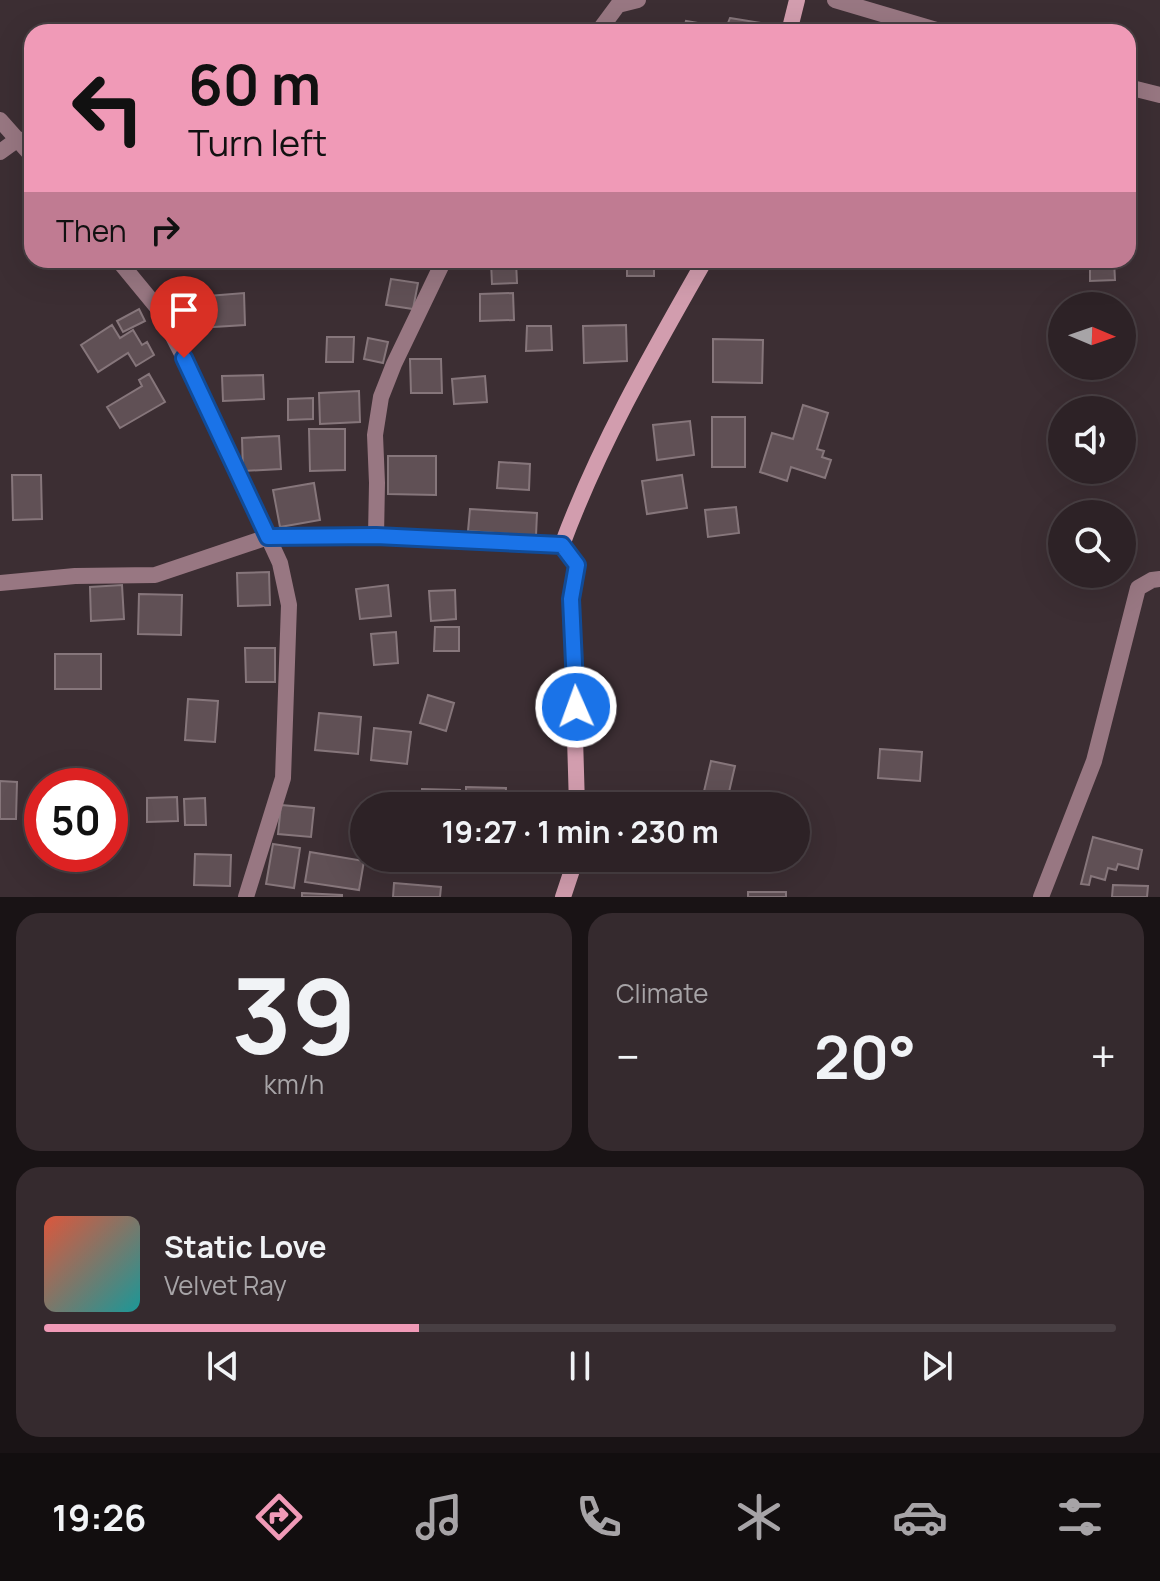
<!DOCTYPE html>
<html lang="en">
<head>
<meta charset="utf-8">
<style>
  :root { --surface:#2d2226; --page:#352a2e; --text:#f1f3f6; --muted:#a7a4a7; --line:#483f43; --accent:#f09ab7 }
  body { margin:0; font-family:Manrope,sans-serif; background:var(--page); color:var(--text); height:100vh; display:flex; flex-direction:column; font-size:30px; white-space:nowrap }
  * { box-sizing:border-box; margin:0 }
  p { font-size:26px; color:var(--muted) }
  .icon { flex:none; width:44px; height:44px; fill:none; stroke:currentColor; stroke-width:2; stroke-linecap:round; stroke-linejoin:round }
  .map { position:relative; height:897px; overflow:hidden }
  .side { display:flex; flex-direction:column; gap:16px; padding:16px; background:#191315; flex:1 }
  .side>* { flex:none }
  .banner { position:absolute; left:24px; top:24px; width:1112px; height:244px; border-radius:24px; box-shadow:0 8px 32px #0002,0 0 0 2px var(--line); background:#f09ab7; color:#111; overflow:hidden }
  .needle { width:52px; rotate:92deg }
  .fabs { position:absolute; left:1048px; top:292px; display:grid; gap:16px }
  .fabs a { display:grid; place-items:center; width:88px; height:88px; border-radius:50%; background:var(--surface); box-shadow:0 8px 32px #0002,0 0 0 2px var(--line); font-size:40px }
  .speed { position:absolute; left:24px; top:768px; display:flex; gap:16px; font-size:40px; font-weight:700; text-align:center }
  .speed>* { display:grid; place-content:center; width:104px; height:104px; border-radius:50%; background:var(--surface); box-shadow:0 8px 32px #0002,0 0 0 2px var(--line); line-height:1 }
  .speed .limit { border:12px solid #d22; background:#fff; color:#111 }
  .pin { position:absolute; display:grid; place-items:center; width:68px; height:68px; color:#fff; margin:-82px -34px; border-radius:50% 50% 50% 0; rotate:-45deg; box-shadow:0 0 8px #0007 }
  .pin .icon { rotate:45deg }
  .me { position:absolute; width:88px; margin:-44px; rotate:358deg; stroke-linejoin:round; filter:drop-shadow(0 0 6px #0008) }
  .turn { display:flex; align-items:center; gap:28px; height:168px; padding:0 32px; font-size:36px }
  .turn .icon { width:104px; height:104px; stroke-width:2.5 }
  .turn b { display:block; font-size:56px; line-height:68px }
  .then { display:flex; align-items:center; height:76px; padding:0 32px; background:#0003; gap:16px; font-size:30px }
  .big { font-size:60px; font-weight:700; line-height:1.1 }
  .side .tile { flex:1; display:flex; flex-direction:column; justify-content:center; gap:12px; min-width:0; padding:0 28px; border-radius:24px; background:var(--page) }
  .side .dial { align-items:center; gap:0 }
  .dial b { font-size:104px; line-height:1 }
  .song { display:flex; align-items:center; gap:24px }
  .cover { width:96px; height:96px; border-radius:12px; background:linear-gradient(135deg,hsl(10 70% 55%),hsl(180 70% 35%)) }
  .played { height:8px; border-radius:4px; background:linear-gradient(90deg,var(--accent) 35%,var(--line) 35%) }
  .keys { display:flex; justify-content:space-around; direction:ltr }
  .heat { display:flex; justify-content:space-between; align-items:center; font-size:44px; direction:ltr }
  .side .tiles { flex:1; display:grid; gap:16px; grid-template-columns:1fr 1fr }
  .tile:last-child { grid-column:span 2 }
  .trip { position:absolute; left:350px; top:792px; width:460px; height:80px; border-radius:40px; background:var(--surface); box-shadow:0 8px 32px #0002,0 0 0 2px var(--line); font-weight:700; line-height:80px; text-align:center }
  .tabs { display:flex; height:128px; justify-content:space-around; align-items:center; background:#120e0f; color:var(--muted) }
  .tabs .icon { width:56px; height:56px }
  .tabs .active { color:var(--accent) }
  .tabs b { font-size:36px; color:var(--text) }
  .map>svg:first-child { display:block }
  .building { fill:#605055; stroke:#86767b; stroke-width:2 }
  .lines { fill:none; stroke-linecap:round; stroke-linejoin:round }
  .street { stroke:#987782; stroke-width:16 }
  .secondary { stroke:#d29dae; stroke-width:16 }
  .route-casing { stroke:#114b97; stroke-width:20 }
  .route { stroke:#1a73e8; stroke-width:14 }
</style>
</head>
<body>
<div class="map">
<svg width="1160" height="897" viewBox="0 0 1160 897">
  <rect width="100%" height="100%" fill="#3c2e33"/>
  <!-- building -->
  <path class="building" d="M730,18L767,24L766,32H683L686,21L726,28Z
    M567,28V32H530V29Z
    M387,260H417L416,267L387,263Z
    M627,260H654V276H627Z
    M1090,260H1114L1115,280L1090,281Z
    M516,261L517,283L492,284L491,262Z
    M391,279L418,283L413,309L386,305Z
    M244,293L245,325L198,328L196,297Z
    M513,293L514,320L480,321V294Z
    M139,309L145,321L123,332L117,321Z
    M112,325L120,338L133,330L142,345L147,342L154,355L136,366L128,353L98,372L81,345Z
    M626,325L627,361L584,363L583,326Z
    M527,326H551L552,350L526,351Z
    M327,337H354L353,362H326Z
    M368,338L388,342L383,363L364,359Z
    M713,339L763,340L762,383L713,382Z
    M410,359H441L442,393H411Z
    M149,374L165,402L120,428L107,407L142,386L139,380Z
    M263,375L264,399L223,401L222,376Z
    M485,376L487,402L454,404L452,379Z
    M359,391L360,422L320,424L319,393Z
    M313,398V419L288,420V399Z
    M803,405L828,413L817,449L824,451L822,457L831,460L825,478L791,467L787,481L760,472L772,433L793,439Z
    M712,417H745V467H712Z
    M690,421L694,455L657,460L653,425Z
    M309,429H345V470L310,471Z
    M279,436L281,469L243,471L242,438Z
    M388,456H436V495L388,494Z
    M499,462L530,464L529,490L497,488Z
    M12,475H41L42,519L13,520Z
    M682,475L687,508L647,514L642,481Z
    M314,483L320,520L280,527L273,490Z
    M736,507L739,533L708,537L705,510Z
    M470,509L537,513L536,536L468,531Z
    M269,572L270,605L238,606L237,573Z
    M122,585L124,619L91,621L90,587Z
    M388,585L391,616L360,619L356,589Z
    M455,590L456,619L431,621L429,591Z
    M139,594L182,595L181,635L138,634Z
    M435,627H459V651H434Z
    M396,632L398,663L374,665L371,634Z
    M245,648H275V682H246Z
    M55,654H101V689H55Z
    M428,695L454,703L446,731L420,723Z
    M188,699L218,701L215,742L185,740Z
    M319,713L361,717L358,754L315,750Z
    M374,728L411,732L407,764L371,760Z
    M880,749L922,752L920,781L878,778Z
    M711,761L735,766L726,805L702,800Z
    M0,781L17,782L16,819H0Z
    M466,787L506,788L505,806H466Z
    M422,789L460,790L459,806H422Z
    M177,797L178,821L147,822V798Z
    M205,798L206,825H185L184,799Z
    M367,801L411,804V806H367Z
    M281,805L314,808L311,837L278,834Z
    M1093,837L1142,850L1138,869L1118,864L1116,870L1108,868L1105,880L1091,876L1089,885L1081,884Z
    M273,844L300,848L294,888L266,884Z
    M310,852L364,861L359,890L305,882Z
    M195,854L231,855L230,886L194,885Z
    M394,883L441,887L440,897H393Z
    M1113,885L1148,886L1147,897H1112Z
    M748,892H786V897H748Z
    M302,893L342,895V897H302Z"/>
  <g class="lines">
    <!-- street -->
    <path class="street" d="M835,0L943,32
      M598,32L618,5L638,0
      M1128,87L1160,95
      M0,120L32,156
      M0,152L18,139
      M118,260L160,311L196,381L280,563L289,605L283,778L246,897
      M376,536L562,545
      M0,583L75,576L155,575L268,537L376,536L377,483L375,435L381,397L394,364L444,260
      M1041,897L1094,761L1138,588L1152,580L1160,579"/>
    <!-- secondary -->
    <path class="secondary" d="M789,32L797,0
      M577,806L571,599L577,565L562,545C599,445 652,353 705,260
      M563,897L576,858"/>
  </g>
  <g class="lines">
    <!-- route casing -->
    <g class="route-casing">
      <path id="route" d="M184,358L268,537L376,536L562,545L577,565L571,599L576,707"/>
    </g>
    <!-- route -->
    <use href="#route" class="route"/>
  </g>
</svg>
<div class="fabs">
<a><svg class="needle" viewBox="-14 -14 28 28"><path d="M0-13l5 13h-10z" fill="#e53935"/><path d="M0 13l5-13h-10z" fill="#a7a4a7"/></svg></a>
<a><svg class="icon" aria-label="sound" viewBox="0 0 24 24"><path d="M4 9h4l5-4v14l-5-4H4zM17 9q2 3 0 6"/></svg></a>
<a><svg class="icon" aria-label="search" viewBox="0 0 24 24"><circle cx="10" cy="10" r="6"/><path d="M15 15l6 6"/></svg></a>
</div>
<div class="speed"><div class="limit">50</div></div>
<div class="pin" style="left:184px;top:358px;background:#d93025"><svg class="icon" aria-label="arrive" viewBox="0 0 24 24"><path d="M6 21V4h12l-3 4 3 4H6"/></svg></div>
<svg class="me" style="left:576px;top:707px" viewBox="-20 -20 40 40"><circle r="17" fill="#1a73e8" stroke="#fff" stroke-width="3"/><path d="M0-11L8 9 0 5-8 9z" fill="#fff"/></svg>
<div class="trip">19:27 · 1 min · 230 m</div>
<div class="banner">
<div class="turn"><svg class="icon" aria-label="left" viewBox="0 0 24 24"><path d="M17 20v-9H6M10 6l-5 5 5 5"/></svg><div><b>60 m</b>Turn left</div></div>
<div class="then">Then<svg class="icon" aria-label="right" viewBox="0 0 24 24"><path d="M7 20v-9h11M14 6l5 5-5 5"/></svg></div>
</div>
</div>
<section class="side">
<div class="tiles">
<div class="tile dial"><b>39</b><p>km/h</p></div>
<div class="tile"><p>Climate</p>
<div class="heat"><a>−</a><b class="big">20°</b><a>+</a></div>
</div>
<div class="tile">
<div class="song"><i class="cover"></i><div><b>Static Love</b><p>Velvet Ray</p></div></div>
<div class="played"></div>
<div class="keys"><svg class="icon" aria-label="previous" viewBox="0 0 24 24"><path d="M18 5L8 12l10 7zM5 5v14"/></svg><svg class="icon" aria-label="pause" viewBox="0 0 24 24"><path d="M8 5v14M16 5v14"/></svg><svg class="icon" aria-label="next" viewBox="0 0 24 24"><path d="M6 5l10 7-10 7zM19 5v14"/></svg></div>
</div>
</div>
</section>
<nav class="tabs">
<b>19:26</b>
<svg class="icon active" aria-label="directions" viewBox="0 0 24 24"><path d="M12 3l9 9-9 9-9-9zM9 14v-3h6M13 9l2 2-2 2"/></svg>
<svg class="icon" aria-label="music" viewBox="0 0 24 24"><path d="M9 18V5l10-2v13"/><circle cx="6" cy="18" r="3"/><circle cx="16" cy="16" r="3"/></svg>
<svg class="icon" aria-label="phone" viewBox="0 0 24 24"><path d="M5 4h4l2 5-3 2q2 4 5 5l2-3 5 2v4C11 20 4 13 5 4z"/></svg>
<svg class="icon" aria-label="climate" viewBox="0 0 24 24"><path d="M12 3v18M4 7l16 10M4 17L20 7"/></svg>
<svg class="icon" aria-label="car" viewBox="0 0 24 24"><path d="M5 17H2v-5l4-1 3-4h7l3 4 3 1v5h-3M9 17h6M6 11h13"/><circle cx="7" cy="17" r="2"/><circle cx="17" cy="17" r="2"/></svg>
<svg class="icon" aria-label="filters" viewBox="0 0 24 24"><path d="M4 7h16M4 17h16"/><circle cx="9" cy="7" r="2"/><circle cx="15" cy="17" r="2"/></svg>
</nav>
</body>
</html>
